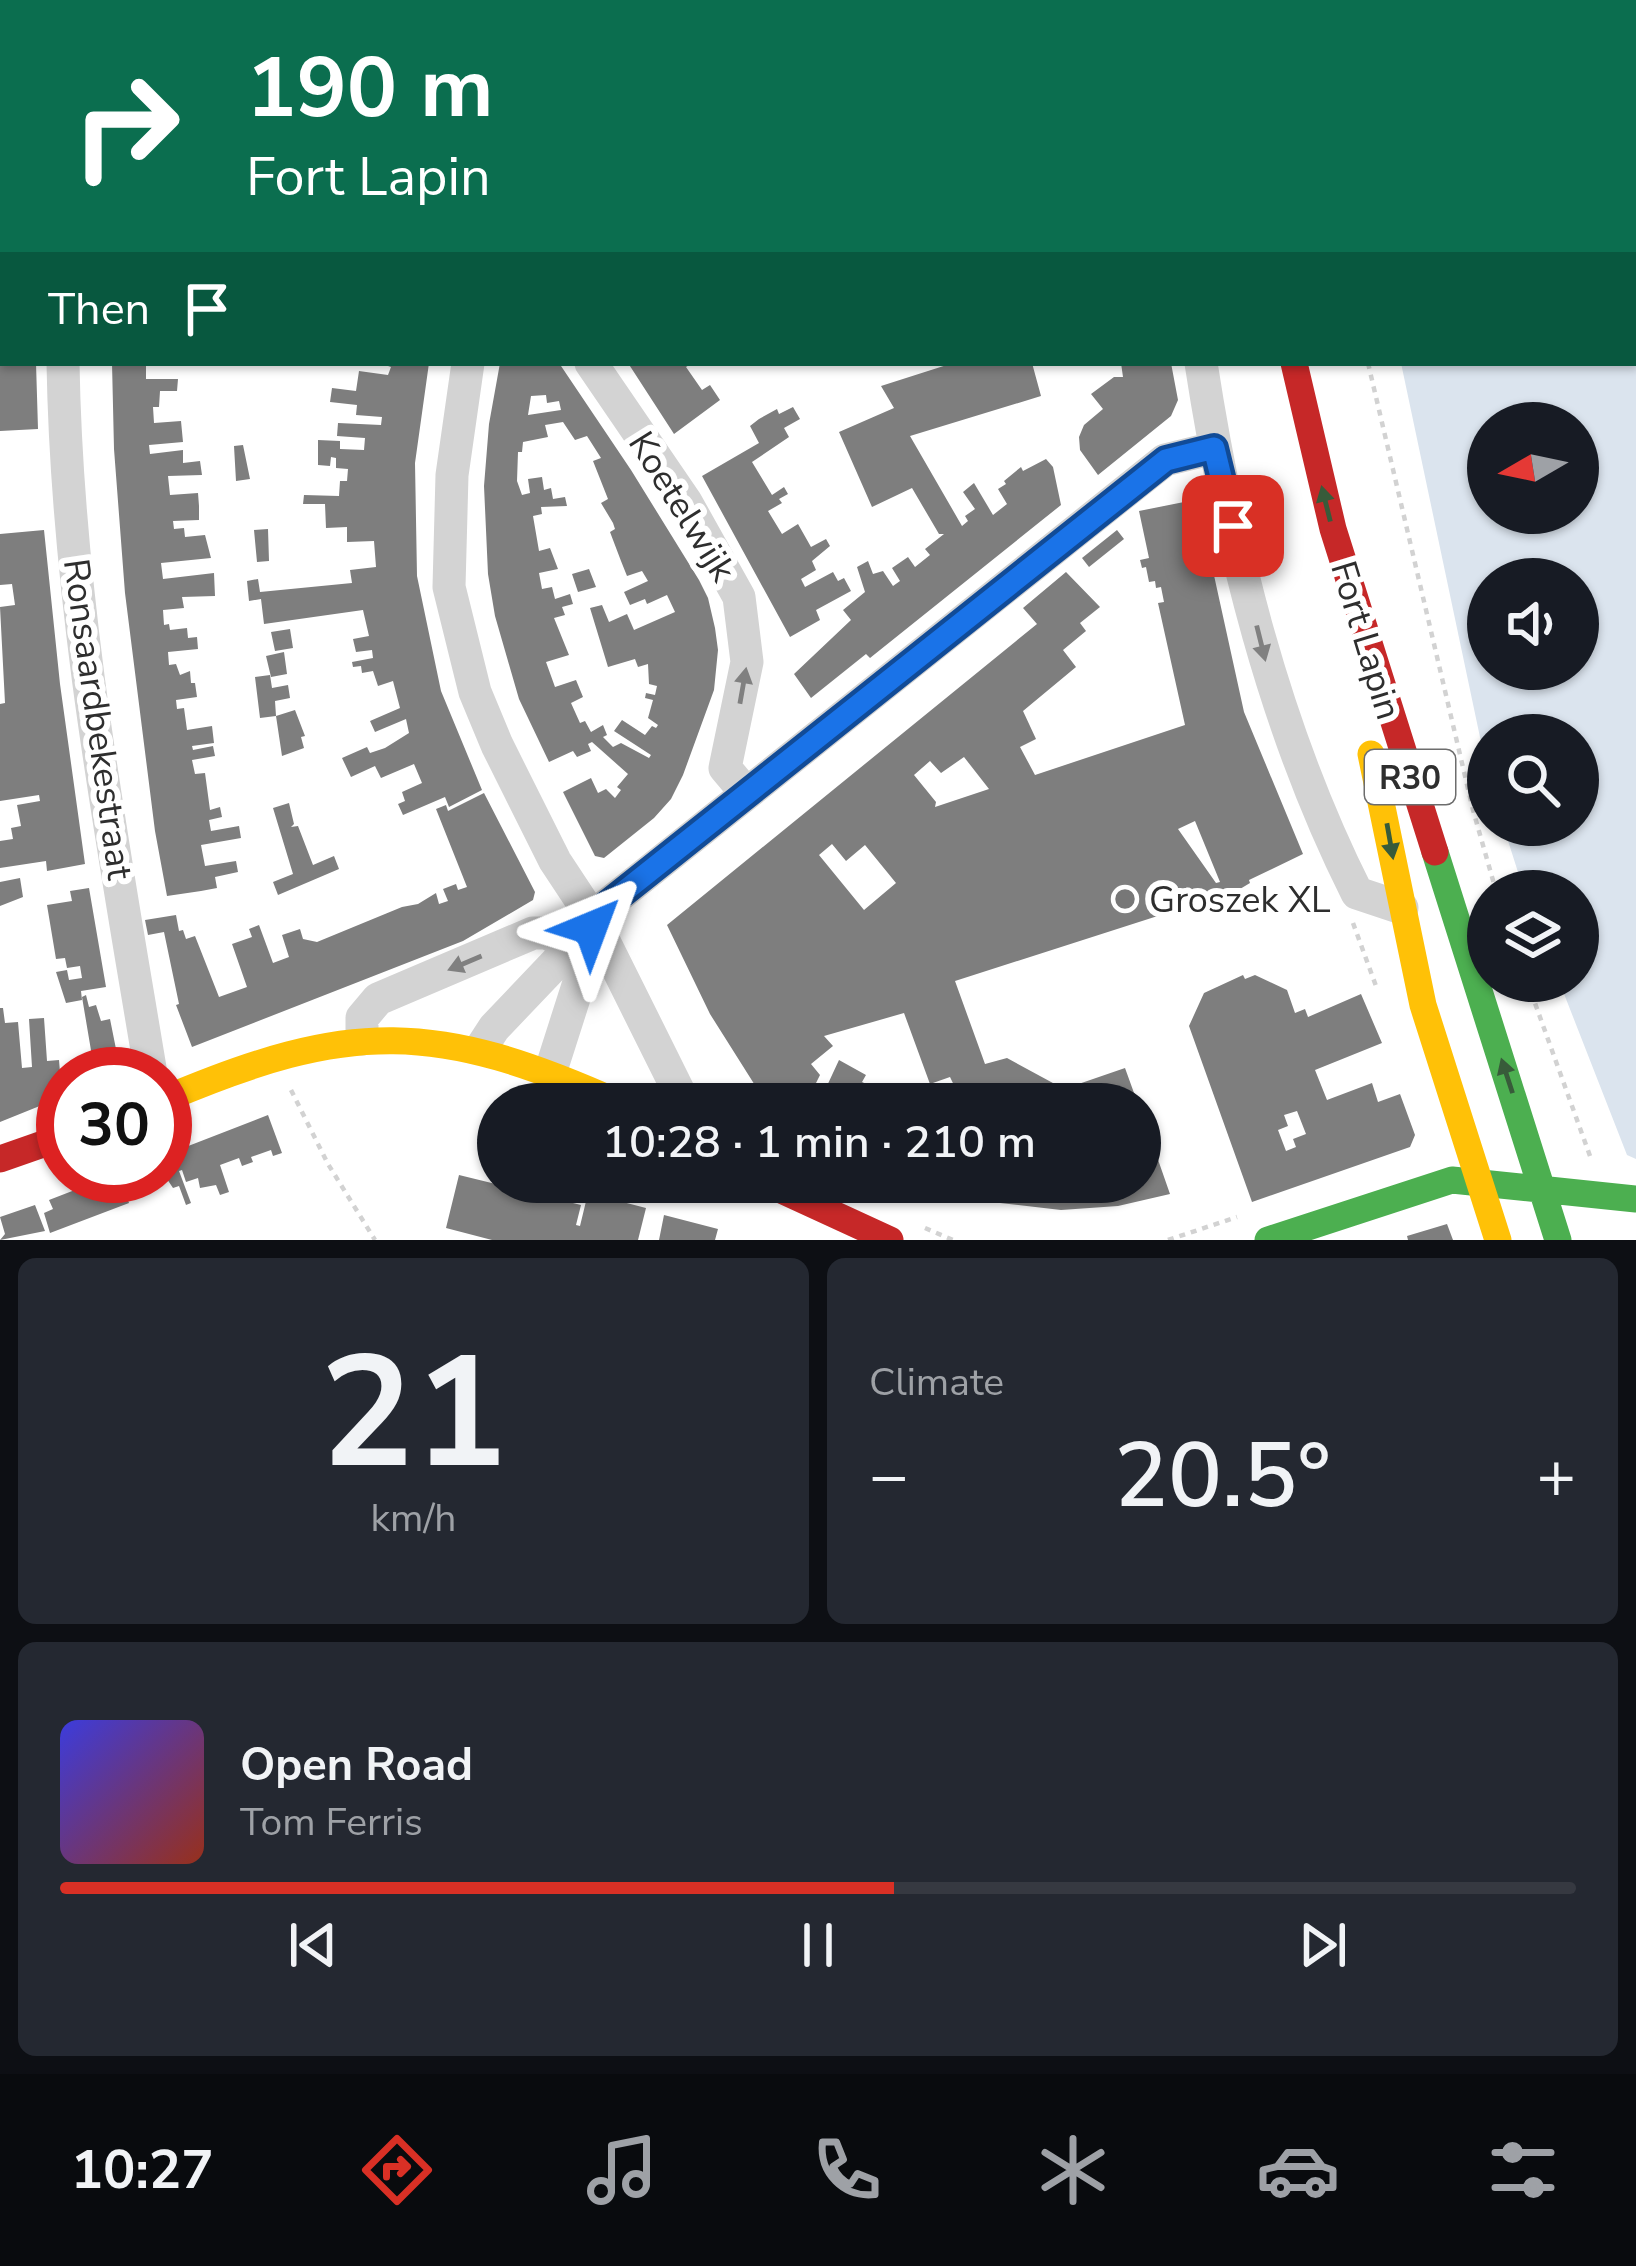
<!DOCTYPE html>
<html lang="en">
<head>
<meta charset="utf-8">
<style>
  :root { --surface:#171b24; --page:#242831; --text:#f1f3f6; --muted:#9ea1a6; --line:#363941; --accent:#d93025 }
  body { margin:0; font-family:"Nunito Sans",sans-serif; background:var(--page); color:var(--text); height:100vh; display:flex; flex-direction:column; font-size:45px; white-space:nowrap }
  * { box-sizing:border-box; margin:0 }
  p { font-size:39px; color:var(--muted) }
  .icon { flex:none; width:66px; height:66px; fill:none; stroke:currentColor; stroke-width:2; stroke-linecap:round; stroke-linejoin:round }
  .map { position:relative; height:1240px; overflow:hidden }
  .details { display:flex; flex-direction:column; gap:18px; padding:18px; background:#0d0f14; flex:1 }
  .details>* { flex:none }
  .banner { position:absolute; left:0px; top:0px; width:1638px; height:366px; box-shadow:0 3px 9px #0004; background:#0b6e4f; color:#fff; overflow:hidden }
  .needle { width:78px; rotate:261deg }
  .buttons { position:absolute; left:1467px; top:402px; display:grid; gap:24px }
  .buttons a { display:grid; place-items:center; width:132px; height:132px; border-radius:50%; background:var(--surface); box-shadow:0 3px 9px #0004; font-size:60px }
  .speed { position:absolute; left:36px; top:1047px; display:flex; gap:24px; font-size:60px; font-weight:700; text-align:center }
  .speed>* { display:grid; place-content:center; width:156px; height:156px; border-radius:50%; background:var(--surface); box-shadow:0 3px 9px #0004; line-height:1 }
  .speed .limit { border:18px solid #d22; background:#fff; color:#111 }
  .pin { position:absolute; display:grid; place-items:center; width:102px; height:102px; color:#fff; margin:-51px; border-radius:24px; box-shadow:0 6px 18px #0006 }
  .me { position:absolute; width:132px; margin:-66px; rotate:44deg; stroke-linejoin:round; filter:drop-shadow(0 0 9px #0008) }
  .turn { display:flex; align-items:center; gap:42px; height:252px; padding:0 48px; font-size:54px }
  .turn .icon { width:156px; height:156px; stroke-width:2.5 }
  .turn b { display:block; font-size:84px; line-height:102px }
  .then { display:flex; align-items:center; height:114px; padding:0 48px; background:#0003; gap:24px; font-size:45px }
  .big { font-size:90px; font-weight:600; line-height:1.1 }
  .details .widget { flex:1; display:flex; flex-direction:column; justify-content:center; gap:18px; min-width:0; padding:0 42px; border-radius:18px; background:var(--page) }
  .details .dial { align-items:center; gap:0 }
  .dial b { font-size:156px; line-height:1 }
  .song { display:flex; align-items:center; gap:36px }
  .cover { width:144px; height:144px; border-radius:18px; background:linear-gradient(135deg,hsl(240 70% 55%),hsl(10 70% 35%)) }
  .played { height:12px; border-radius:6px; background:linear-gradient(90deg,var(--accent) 55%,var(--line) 55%) }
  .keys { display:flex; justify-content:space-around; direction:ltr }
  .heat { display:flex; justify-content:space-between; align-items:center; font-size:66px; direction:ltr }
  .details .tiles { flex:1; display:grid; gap:18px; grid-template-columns:1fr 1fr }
  .widget:last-child { grid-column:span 2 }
  .trip { position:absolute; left:477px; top:1083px; width:684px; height:120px; border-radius:60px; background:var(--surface); box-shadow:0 3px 9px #0004; font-weight:600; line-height:120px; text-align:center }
  .tabs { display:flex; height:192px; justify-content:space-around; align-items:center; background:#090b0e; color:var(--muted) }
  .tabs .icon { width:84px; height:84px }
  .tabs .current { color:var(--accent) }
  .tabs b { font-size:54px; color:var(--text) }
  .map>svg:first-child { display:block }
  .water { fill:#dbe4ee; fill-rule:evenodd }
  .building { fill:#7e7e7e; fill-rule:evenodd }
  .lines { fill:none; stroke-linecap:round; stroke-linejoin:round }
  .path { stroke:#d2d2d2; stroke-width:4.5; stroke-dasharray:6 6; stroke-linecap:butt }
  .lane { stroke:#d3d3d3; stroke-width:16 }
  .street { stroke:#d3d3d3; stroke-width:33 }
  .fast { stroke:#4caf50; stroke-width:27 }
  .slow { stroke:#ffc107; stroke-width:27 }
  .jam { stroke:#c62828; stroke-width:27 }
  .oneway { fill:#385b3a }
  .oneway2 { fill:#808080 }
  .route-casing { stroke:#114b97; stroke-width:30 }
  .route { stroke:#1a73e8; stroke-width:21 }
  .poi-dot { fill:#777; stroke:#fff; stroke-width:4.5 }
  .labels { text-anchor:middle; stroke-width:12; stroke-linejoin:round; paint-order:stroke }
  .shield { fill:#fff; stroke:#6d6d6d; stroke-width:3 }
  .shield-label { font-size:33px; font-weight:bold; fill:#2e2e2e }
  .street-label { font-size:36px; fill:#2e2e2e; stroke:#fff }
  .poi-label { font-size:36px; fill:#2e2e2e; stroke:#fff; text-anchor:start }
</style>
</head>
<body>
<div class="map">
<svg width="1636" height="1240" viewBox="0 0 1636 1240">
  <rect width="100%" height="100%" fill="#fff"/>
  <!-- water -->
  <path class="water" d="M1322,0H1636V1159L1627,1155L1559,981H1578V891H1524L1503,825H1578V735H1488V775L1401,363H1635V3ZM1488,423H1578V513H1488ZM1488,579H1578V669H1488Z"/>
  <!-- building -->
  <path class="building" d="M0,363H36L38,429L0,431Z
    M112,363H146V379H178L177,391H160L159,407H153L154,423L181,421L183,442L149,445L150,454L183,450V463L200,461L202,475L168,476L170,495L198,493L199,506V520L173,521L174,529L184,528L185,537L205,535L211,558L161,563L163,579L214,573L215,596L182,597L184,608L163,610L164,625L169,624L170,630L187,628L188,638L197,637L198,649L168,652L169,665L176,664L180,675L190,671L191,683H195L197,697L176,700L177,709L184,708L187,730L212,726L214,743L192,746L193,750L213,746L215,756L192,760L195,774L205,773L210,810L220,807L222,817L209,820L211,831L239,826L241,838L201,845L205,866L236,861L238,872L215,877L217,888L201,891L167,896L155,831L125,593L114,449Z
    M379,363H429L415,463L417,576L441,691L482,790L449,807L445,797L403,815L398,804L405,801L402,792L422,783L414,764L381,778L375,766L351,777L342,758L367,747L370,753L385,748L409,733L406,719L375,732L370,721L400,708L393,681L378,686L373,671L362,673L361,666L353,667L352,662L373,658L372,650L356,652L353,639L369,636L363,610L264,624L261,599L249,601L247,581L258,579L260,592L352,583L350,570L376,567L374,541L347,542V527L326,528L325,504H303L304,495L339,496L340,481H347L348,469L336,468V458L331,457L330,466L318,465V440L340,441V449L364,450L365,438L337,436L338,423L381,425L382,417L356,415L357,405L330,402L332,388L356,391L359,371L388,375L391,367Z
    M500,363H559L631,470L699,580L708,598L715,628L718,650L714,690L683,775L671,799L654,818L604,858L595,856L563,792L591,778L598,793L606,789L615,798L621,790L617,787L628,774L592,742L588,744L591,751L577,757L573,751L549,762L519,699L495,616L488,574L484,486L489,424ZM546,395L547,403L559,401L561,410L528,415L531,396ZM563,422L575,440L587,436L601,458L593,461L608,499L601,503L613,523L615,529L610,532L621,561L627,576L642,571L648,581L624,592L630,605L645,599L647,604L667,595L675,612L634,630L627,614L609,622L602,605L590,608L608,667L635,659L638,667L648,664L649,684L657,686L655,695L646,693L645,698L653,700L648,718L658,725L656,728L652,726L645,735L622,720L614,731L651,755L649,758L621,743L613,747L603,737L607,735L603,725L591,732L585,721L580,723L571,703L583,697L576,680L555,687L546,662L569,655L554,618L565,615L562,607L573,604L570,594L555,599L552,587L542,589L539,573L558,569L550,548L539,551L533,516L542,514L541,507L567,506L565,497L553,499L551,488L544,490L542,477L528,479L530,493L522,495L517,481L518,452H522L523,442L548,437L545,425Z
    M628,363H692L686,367L702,390L710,385L720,400L674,434Z
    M953,363H1032L1041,396L910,436L962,526L968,521L965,516L975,509L963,492L974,483L993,515L1007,504L998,489L1006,484L1004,481L1021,467L1023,471L1046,459L1053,467L1061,505L870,658L866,654L811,698L794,674L851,620L843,610L865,592L857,567L868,561L873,574L883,571L893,586L900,581L892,568L908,557L915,567L930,555L925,549L944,534H939L912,488L872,507L839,432L894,408L881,386Z
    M1121,363H1171L1178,400L1171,416L1098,475L1080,450L1079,437L1084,425L1103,409L1091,394L1114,377H1123Z
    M793,407L800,419L784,428L789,437L752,462L772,495L784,487L788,494L779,499L782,503L768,511L782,534L798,524L811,547L826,539L830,546L812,561L816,570L801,579L805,587L833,572L838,581L844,578L851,591L816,610L820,620L790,637L702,476L759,443L750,426L759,419L777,409L779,414Z
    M243,445L250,479L236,481L234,446Z
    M1189,501L1199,507L1244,712L1303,854L1249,880L1250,883L1225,898L1223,895L955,981L985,1064L1007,1058L1064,1089L1125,1068L1138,1104H963L950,1077L930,1084L904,1013L824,1036L833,1046L811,1064L820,1075L816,1083L826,1088L839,1060L866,1075L862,1082L883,1092L879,1099L890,1096L906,1104H775L763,1098L710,1014L667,925L1037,624L1023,608L1066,572L1100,607L1080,623L1086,631L1063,650L1076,667L1023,711L1036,739L1020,747L1035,775L1185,725L1158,603L1164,602L1161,587L1156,588L1155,581L1149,582L1146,567L1142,568L1140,560L1149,558L1139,511ZM964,757L989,789L935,807L936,802L914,775L930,761L941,773ZM1195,821L1220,882L1216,883L1178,829ZM832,844L846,861L865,845L896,883L864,910L819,855Z
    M268,529L269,561L257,562L254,530Z
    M44,530L60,684L85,864L47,871L46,861L0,868V841L13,839L11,828L21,826L17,805L40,801L39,795L0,801V704L5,703L0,607L15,605L12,584L0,585V534Z
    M1117,530L1124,539L1089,567L1082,558Z
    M589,569L596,587L578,592L572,574Z
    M290,629L293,648L275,651L271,632Z
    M284,652L287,674L271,677L266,656Z
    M270,675L272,688L288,685L290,698L275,701L276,716L260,718L255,677Z
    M295,710L305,736L301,737L304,748L282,756L276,716Z
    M484,793L535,892L533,900L463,941L192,1047L176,1005L179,1004L164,932L148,935L145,920L176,915L179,931L183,930L186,939L195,936L219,997L247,987L232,944L252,937L249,929L259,925L273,963L289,957L282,935L300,929L303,939L317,942L402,907L418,904L436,893L439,904L448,901L443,889L456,884L458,890L467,887L436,809L446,805L448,811Z
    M289,803L294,824L291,827L298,826L313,865L334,856L339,869L278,895L273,882L293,874L273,808Z
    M20,878L23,897L0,906V882Z
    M89,888L106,987L81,991L82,1000L66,1003L56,972L67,970L69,980L82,978L80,966L67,968L65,958L56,959L47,905L72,901L70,891Z
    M1243,975L1245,979L1255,975L1287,990L1295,1013L1305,1009L1308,1017L1361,994L1382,1043L1315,1070L1327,1100L1372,1083L1378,1102L1400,1094L1415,1135L1410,1147L1252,1202L1189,1026L1204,993ZM1297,1111L1306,1134L1293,1139L1296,1147L1286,1151L1278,1130L1288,1126L1284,1115Z
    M86,995L89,1007L96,1005L101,1021L110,1019L121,1074H95L82,997Z
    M0,1008H3L5,1023L18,1022L22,1068L32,1067L29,1019L44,1018L47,1061L59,1060L62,1097L0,1122Z
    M1141,1111L1170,1194L1118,1206L1061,1210L1000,1203L932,1183L1140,1182Z
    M268,1115L282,1153L273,1156L271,1150L251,1157L253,1162L242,1166L239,1158L220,1165L229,1192L220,1195L216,1185L200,1188L198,1178L186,1182L182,1170L179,1171L191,1203L186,1205L179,1186L173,1188L165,1176V1155Z
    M498,1131V1153L485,1158L477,1139Z
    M459,1175L581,1205L576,1225L580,1226L588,1193L646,1208L638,1240H492L446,1228Z
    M111,1176H119L129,1203L50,1233L44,1213L53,1209L49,1200Z
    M35,1205L45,1231L0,1240L5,1234L0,1217Z
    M664,1215L718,1229L715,1240H659Z
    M1447,1224L1453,1240H1408L1407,1236Z"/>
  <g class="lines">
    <!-- path -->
    <path class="path" d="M1278,0L1279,3
      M1368,363L1473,810L1496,891
      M1353,923L1376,986
      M1527,981L1590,1156
      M291,1090L328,1164L375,1240
      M708,1182L729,1194
      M925,1228L953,1240
      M1168,1240L1237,1217"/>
    <!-- lane -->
    <path class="lane" d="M1092,0L1108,2
      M0,45L3,46"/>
    <!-- street -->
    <path class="street" d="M79,3L80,0
      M616,3L617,0
      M0,193H3
      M63,363C67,601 112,839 151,1074
      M468,363L452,475L449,587L475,692L497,745L555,861L592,917L685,1104
      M591,363L686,502L739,597L747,662L725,768L746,793
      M1201,363C1229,544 1274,728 1357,893L1402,908
      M362,1039V1018L378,999L533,933H546L573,945
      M481,1048L494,1028L573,945L592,917L1165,460L1214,448
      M551,1070L582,973L591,925"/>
    <!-- fast -->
    <path class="fast" d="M1173,0L1174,3
      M1435,852L1558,1240
      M1268,1240L1452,1180L1636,1199"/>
    <!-- slow -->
    <path class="slow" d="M1231,0L1232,3
      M1371,754L1423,1005L1498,1240
      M165,1099C351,1020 436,1021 621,1104"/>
    <!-- jam -->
    <path class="jam" d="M1294,363L1333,529L1435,852
      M0,1159L63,1137
      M764,1182L890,1240"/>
  </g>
  <!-- one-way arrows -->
  <defs><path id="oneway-solid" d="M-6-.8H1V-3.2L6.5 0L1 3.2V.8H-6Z" transform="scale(3)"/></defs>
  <g class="oneway">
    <use href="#oneway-solid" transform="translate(1326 504) rotate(-104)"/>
    <use href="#oneway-solid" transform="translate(1390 841) rotate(80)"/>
    <use href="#oneway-solid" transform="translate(1507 1076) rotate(-108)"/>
  </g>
  <g class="oneway2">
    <use href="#oneway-solid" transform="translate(1261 643) rotate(76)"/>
    <use href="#oneway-solid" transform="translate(743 686) rotate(-80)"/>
    <use href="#oneway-solid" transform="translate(465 963) rotate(157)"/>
  </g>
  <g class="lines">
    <!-- route casing -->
    <g class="route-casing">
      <path id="route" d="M591,928L592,917L1166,460L1214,448L1233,526"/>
    </g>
    <!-- route -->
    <use href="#route" class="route"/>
  </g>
  <!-- markers -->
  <circle class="poi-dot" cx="1125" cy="899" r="12"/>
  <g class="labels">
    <!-- shield labels -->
    <rect class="shield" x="1365" y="750" width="90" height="54" rx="9"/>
    <g class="shield-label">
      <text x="1410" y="789">R30</text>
    </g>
    <!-- street labels -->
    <g class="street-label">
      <text transform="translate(683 506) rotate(58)" y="13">Koetelwijk</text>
      <text transform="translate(1367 640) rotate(73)" y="13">Fort Lapin</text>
      <text transform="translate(99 719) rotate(82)" y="13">Ronsaardbekestraat</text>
    </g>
    <!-- poi labels -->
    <g class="poi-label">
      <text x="1149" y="912">Groszek XL</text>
    </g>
  </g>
</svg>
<div class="buttons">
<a><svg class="needle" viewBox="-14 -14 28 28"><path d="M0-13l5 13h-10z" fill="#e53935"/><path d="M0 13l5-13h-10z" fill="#9ea1a6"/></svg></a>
<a><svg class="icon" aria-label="sound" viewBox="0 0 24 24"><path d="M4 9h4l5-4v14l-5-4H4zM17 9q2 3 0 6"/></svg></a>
<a><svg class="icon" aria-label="search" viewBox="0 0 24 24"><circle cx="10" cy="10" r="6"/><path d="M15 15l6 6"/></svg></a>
<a><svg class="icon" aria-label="layers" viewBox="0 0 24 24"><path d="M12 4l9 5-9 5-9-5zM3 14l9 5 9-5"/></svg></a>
</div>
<div class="speed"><div class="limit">30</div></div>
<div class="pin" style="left:1233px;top:526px;background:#d93025"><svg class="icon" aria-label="arrive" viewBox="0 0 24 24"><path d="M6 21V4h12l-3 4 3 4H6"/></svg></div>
<svg class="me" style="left:591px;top:928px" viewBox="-20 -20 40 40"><path d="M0-17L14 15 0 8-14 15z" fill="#1a73e8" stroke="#fff" stroke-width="4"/></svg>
<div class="trip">10:28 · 1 min · 210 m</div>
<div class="banner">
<div class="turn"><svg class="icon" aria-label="right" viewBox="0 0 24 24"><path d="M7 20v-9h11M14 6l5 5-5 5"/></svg><div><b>190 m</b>Fort Lapin</div></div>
<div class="then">Then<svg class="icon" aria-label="arrive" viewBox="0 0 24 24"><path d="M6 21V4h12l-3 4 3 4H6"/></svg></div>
</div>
</div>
<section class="details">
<div class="tiles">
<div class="widget dial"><b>21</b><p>km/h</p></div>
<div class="widget"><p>Climate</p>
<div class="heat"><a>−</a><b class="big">20.5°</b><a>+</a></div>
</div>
<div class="widget">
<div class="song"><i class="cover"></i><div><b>Open Road</b><p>Tom Ferris</p></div></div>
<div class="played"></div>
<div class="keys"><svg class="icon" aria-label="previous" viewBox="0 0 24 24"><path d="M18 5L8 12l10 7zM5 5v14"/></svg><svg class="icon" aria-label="pause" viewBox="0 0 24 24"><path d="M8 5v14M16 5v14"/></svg><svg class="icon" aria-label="next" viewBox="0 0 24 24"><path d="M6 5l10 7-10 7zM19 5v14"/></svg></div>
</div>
</div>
</section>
<nav class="tabs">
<b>10:27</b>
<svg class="icon current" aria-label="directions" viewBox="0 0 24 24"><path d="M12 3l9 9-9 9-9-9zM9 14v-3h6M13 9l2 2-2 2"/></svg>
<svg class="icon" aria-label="music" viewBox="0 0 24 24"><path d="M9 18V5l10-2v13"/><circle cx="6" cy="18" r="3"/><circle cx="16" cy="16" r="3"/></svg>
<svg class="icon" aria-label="phone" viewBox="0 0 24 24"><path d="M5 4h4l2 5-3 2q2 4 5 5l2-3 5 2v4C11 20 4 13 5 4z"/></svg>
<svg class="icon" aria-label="climate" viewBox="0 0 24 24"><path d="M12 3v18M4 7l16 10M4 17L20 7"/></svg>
<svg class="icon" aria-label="car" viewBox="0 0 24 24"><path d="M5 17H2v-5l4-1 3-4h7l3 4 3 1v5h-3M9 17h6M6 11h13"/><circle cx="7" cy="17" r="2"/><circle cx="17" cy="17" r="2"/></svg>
<svg class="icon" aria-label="filters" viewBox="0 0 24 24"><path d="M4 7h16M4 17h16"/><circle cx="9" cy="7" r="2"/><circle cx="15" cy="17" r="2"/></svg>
</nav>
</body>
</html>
